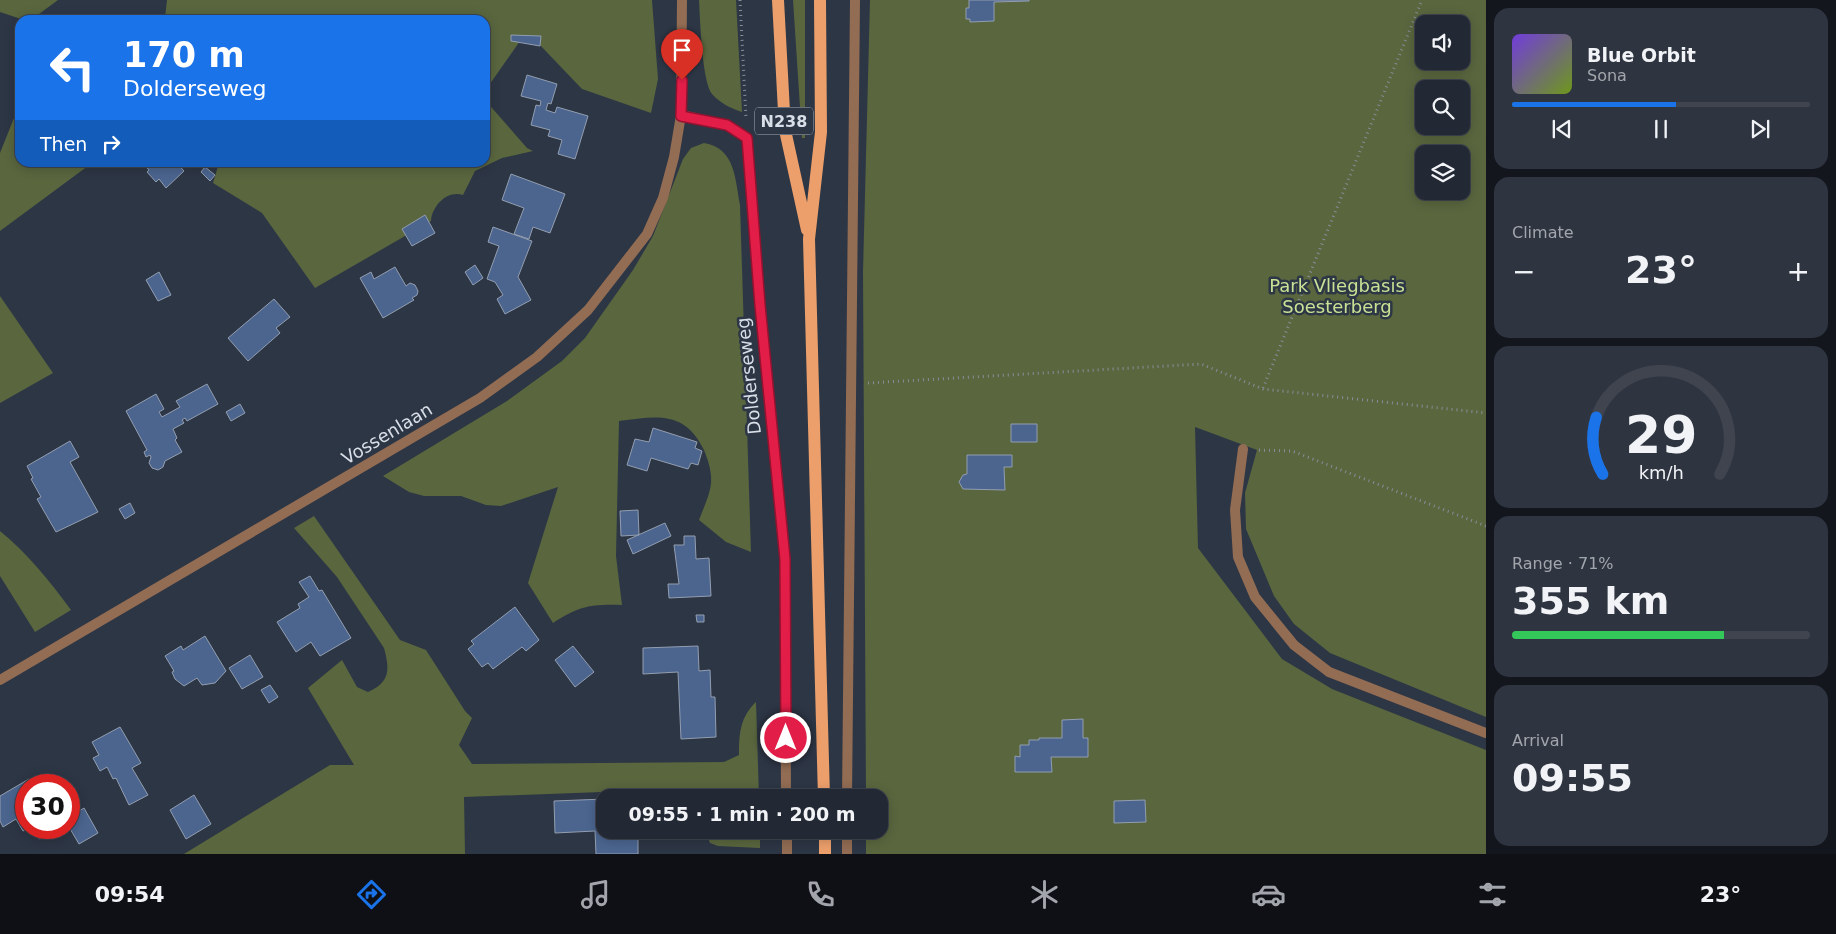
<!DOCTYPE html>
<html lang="en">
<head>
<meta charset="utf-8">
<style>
  :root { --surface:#222834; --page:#2e3440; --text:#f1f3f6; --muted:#a2a6ac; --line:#3f444f; --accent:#1a73e8 }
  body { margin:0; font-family:"DejaVu Sans",sans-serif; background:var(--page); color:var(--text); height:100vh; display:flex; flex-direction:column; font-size:19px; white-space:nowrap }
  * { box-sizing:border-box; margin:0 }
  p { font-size:16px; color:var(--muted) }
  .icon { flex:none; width:28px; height:28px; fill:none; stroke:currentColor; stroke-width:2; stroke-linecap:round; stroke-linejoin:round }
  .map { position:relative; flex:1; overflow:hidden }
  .side { display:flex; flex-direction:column; gap:8px; padding:8px; background:#13161d; width:350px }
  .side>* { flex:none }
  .guide { position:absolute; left:15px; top:15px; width:475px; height:152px; border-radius:15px; box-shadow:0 2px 12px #0003,0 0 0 1px var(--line); background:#1a73e8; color:#fff; overflow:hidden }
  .controls { position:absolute; left:1415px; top:15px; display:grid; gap:10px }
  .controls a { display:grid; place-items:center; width:55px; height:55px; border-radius:10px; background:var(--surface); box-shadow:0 2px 12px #0003,0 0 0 1px var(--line); font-size:25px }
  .speed { position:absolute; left:15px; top:774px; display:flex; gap:10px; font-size:25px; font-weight:700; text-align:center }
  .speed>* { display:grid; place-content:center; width:65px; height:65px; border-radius:50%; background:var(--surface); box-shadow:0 2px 12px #0003,0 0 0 1px var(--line); line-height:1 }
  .speed .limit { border:8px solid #d22; background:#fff; color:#111 }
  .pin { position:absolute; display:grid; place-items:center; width:42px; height:42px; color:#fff; margin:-51px -21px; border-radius:50% 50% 50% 0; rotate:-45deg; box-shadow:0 0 5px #0007 }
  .pin .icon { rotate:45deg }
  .me { position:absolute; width:55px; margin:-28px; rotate:0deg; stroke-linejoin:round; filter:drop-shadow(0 0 4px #0008) }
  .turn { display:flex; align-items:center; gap:18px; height:105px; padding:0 25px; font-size:22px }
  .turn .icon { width:65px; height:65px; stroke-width:2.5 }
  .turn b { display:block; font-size:35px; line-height:42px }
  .then { display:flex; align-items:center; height:48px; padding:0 25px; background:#0003; gap:10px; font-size:19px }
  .big { font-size:38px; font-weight:700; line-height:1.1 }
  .side .tile { flex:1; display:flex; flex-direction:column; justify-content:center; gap:8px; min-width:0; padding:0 18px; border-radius:15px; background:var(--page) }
  .side .dial { align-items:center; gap:0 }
  .dial svg { height:130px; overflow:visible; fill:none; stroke:var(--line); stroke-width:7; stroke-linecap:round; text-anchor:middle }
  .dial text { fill:var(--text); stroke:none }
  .song { display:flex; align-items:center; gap:15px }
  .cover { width:60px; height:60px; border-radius:8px; background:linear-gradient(135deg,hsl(260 70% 55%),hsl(80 70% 35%)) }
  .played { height:5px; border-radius:2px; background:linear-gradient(90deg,var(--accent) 55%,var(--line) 55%) }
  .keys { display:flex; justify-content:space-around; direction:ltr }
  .heat { display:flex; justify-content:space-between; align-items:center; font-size:28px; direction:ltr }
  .charge { height:8px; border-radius:4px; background:linear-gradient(90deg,#34c759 71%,var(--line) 0) }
  .trip { position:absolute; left:596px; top:789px; width:292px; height:50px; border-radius:15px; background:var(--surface); box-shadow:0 2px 12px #0003,0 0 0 1px var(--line); font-weight:700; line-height:50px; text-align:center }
  .menu { display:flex; height:80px; justify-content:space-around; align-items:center; background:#0e1015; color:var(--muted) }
  .menu .icon { width:35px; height:35px }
  .menu .selected { color:var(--accent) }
  .menu b { font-size:22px; color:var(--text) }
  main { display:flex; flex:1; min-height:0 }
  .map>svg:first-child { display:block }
  .green { fill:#59663e; fill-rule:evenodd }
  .building { fill:#4b658f; stroke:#939eb0 }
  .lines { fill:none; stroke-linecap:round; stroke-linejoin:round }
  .path { stroke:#878e9a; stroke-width:3; stroke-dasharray:1 4; stroke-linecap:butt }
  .lane { stroke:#926c53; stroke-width:10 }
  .street { stroke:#926c53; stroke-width:10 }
  .primary { stroke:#ec9f6b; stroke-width:12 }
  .route-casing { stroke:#92132f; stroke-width:12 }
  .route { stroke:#e11d48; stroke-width:9 }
  .labels { text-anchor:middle; stroke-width:5; stroke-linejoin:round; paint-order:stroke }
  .shield { fill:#2d3645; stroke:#a5acb7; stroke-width:1 }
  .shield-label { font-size:16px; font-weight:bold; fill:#d9dfe8 }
  .park-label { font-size:18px; fill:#c8e194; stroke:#2d3645 }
  .street-label { font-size:18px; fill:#d9dfe8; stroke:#2d3645 }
</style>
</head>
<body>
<main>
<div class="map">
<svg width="1486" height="854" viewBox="0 0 1486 854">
  <rect width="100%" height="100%" fill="#2d3645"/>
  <!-- green -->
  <path class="green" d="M0,0H58L31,20H24L0,12Z
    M167,0H652L658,79L651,113L582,89L538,43L520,41L485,91V20H160L165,17Z
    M699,0H736L742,112C730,108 720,103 712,94C702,82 700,18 699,0Z
    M793,0H805V138H802Z
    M870,0H1486V717L1330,653L1294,624L1274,596L1246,529L1245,493L1257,450L1195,427L1198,548L1282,659L1332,689L1486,750V854H866V830H880V798H866L863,272ZM1424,24H1461V61H1424ZM1424,89H1461V126H1424ZM1424,154H1461V191H1424Z
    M485,100L527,148L533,151L502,158L475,171L463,195C447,190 432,206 431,221L315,288L262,213L213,183L219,163L485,162Z
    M20,110V162L92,163L0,231V153L16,113Z
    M704,143C735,148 735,178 740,205L751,552L726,542L699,520C703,509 710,495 711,483C712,472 708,460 704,450C685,410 656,416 619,421L616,556L622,605C591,604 579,606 553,623L528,583L558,487L501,506L486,505L461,496H424L409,492L383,476L507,401L562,361L585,338L633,270L653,236L683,159L691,148Z
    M0,296L53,373L0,403Z
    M314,516L400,640L426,650L465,711L472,718L459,745L472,764L724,762L739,755C739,734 740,717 756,702L759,797H669L629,791L464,797L465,854H184L330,765H354L308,688L342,660L357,687L368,692C390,682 390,670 384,648L337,577L294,528Z
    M0,531C28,554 49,580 71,610L35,632L0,576Z
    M705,830H760V848L718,846L710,843Z"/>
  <!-- building -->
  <path class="building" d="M969,0H1029V1L994,2V21L970,22V19H966V8H969Z
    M511,35L541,36L540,46L511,41Z
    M527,75L557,84L551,104L548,103L546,110L555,113L557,107L588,116L575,159L558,154L562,140L548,136L550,130L531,125L536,105L540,106L541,101L521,96Z
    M142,162H176L184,171L166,188L159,179L156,182L147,172L149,170Z
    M205,167L215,175L210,181L201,172Z
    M511,174L565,194L550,233L533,227L529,239L514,234L524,208L502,200Z
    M425,215L435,233L412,246L402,229Z
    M493,227L532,241L518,277L531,300L505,314L497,299L503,295L495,282L487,279L499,246L488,242Z
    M475,265L483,278L473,285L465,272Z
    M395,267L406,286L410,283L415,285L418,291L417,295L412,298L414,300L383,318L360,278L371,272L374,279Z
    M159,272L171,295L158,301L146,280Z
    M274,299L290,317L276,328L280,333L248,361L228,338Z
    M207,384L218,404L187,421L185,418L182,420L184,423L173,429L177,438L175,440L182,452L165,461L163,467L158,470L152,468L149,463L151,457L150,455L146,457L144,452L147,450L126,411L156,394L164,409L159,412L162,417L180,407L176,401Z
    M240,404L245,413L231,421L226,412Z
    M1011,424H1037V442H1011Z
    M653,428L697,442L695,448L702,451L698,465L691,463L688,469L651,458L647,471L627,465L635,439L649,442Z
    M70,441L79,457L70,462L98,512L56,532L37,499L41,497L31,479L33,478L27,466Z
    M967,455H1012V467H1004L1005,490L963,489L959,482L963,475L967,474Z
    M130,503L135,513L125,519L119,509Z
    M638,510L639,535L621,536L620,511Z
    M665,523L671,536L633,554L627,540Z
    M684,536H695L696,559L709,558L711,596L669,598L668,584H679L674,545H684Z
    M310,576L319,591L322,590L351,638L320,656L311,642L296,652L277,622L300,608L298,604L309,597L299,582Z
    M515,607L539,640L526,651L522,647L493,669L488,663L482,667L468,649L474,644L471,641Z
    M696,615H704V622H697Z
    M205,636L226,671L215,683L202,685L197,678L184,686L175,679L172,672L174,671L165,656L181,646L183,650Z
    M573,646L594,672L575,687L555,660Z
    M698,646L699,671L710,670L711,697H715L716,737L681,739L678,672L643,674V648Z
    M250,655L263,677L242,689L229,668Z
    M270,685L278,697L269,703L261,690Z
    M1083,719V738H1088V757H1051L1052,772H1015V756L1020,757V745H1029V740H1039V738H1062V720Z
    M120,727L141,763L132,768L148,795L129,805L116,778L113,779L107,767L100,771L93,758L99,755L92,742Z
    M29,779L32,785H26V828H29L23,831L16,819L3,827L0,821V796Z
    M194,795L211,824L186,839L170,810Z
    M605,799V830H638V854H596L595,831L555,833L554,801Z
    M1145,800L1146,822L1114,823V801Z
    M84,808L98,833L79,844L69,827V817Z
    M32,828H45L49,833L39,839Z"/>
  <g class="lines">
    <!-- path -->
    <path class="path" d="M740,0L746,118
      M868,383L1201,364L1263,389L1486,413
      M1263,388L1422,0
      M1259,450L1292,451L1486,526"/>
    <!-- lane -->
    <path class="lane" d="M1243,449L1235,510L1238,557L1255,597L1294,645L1329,672L1486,733"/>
    <!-- street -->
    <path class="street" d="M681,115L727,125L747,138L760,305L785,559L786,798
      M0,680L480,398L537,357L588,310L647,234L663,198L674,157L681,115L682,0
      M847,798L855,0
      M787,830V854
      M847,854V830"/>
    <!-- primary -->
    <path class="primary" d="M778,0L785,130L807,230
      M820,0L821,132L809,239L824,798
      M825,830V854"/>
  </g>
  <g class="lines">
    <!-- route casing -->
    <g class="route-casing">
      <path id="route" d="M682,80L681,116L727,125L747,138L760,305L785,559L786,738"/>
    </g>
    <!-- route -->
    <use href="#route" class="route"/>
  </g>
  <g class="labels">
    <!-- shield labels -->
    <rect class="shield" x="755" y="107.5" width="58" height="27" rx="4"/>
    <g class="shield-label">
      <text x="784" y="127">N238</text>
    </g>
    <!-- park labels -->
    <g class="park-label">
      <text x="1337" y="292">Park Vliegbasis<tspan x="1337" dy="21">Soesterberg</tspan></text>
    </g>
    <!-- street labels -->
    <g class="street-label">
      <text transform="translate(749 376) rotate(-96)" y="6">Dolderseweg</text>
      <text transform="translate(387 434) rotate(-31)" y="6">Vossenlaan</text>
    </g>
  </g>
</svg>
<div class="controls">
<a><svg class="icon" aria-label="sound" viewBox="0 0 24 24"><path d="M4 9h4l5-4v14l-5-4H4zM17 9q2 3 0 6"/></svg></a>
<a><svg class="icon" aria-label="search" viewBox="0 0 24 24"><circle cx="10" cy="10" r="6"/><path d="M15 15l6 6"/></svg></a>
<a><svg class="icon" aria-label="layers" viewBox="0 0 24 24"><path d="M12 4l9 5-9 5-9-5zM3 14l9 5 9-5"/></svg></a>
</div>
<div class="speed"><div class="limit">30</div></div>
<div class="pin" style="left:682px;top:80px;background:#d93025"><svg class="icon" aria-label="arrive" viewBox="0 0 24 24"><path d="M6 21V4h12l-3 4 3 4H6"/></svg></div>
<svg class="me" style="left:786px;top:738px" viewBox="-20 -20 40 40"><circle r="17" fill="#e11d48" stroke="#fff" stroke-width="3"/><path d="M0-11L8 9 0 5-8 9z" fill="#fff"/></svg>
<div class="trip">09:55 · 1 min · 200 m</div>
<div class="guide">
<div class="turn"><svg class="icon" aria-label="left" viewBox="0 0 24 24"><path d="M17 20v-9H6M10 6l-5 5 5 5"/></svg><div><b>170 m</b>Dolderseweg</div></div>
<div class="then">Then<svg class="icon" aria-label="right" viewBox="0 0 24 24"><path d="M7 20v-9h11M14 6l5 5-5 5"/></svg></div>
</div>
</div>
<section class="side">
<div class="tile">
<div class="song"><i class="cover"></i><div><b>Blue Orbit</b><p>Sona</p></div></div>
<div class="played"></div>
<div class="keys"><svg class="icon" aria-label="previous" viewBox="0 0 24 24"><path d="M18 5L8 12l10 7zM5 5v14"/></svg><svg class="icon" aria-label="pause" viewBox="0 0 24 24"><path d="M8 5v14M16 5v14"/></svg><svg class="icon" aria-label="next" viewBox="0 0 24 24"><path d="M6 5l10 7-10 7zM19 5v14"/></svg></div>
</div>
<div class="tile"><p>Climate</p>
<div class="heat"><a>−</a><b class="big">23°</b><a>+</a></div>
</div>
<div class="tile dial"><svg viewBox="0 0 100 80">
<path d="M14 69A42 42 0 1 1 86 69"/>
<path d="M14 69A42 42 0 0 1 10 34" stroke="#1a73e8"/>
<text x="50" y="56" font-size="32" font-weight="700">29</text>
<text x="50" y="72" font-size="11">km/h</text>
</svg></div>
<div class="tile"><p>Range · 71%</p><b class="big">355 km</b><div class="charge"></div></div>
<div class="tile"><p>Arrival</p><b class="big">09:55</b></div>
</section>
</main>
<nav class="menu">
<b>09:54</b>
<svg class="icon selected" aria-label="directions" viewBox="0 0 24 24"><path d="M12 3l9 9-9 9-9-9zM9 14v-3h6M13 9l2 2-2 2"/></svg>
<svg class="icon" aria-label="music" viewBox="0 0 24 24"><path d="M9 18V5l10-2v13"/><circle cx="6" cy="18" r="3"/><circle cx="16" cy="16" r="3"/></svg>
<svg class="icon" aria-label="phone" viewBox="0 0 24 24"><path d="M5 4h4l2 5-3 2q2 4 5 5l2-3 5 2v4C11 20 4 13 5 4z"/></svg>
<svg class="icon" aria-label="climate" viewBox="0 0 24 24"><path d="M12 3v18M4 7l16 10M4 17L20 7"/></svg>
<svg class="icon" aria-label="car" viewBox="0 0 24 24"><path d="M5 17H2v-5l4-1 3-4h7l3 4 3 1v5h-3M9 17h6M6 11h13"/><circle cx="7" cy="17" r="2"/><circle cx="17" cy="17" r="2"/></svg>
<svg class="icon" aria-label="filters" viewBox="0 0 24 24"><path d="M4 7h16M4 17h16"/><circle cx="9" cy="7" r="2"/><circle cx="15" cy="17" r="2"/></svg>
<b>23°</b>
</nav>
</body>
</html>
